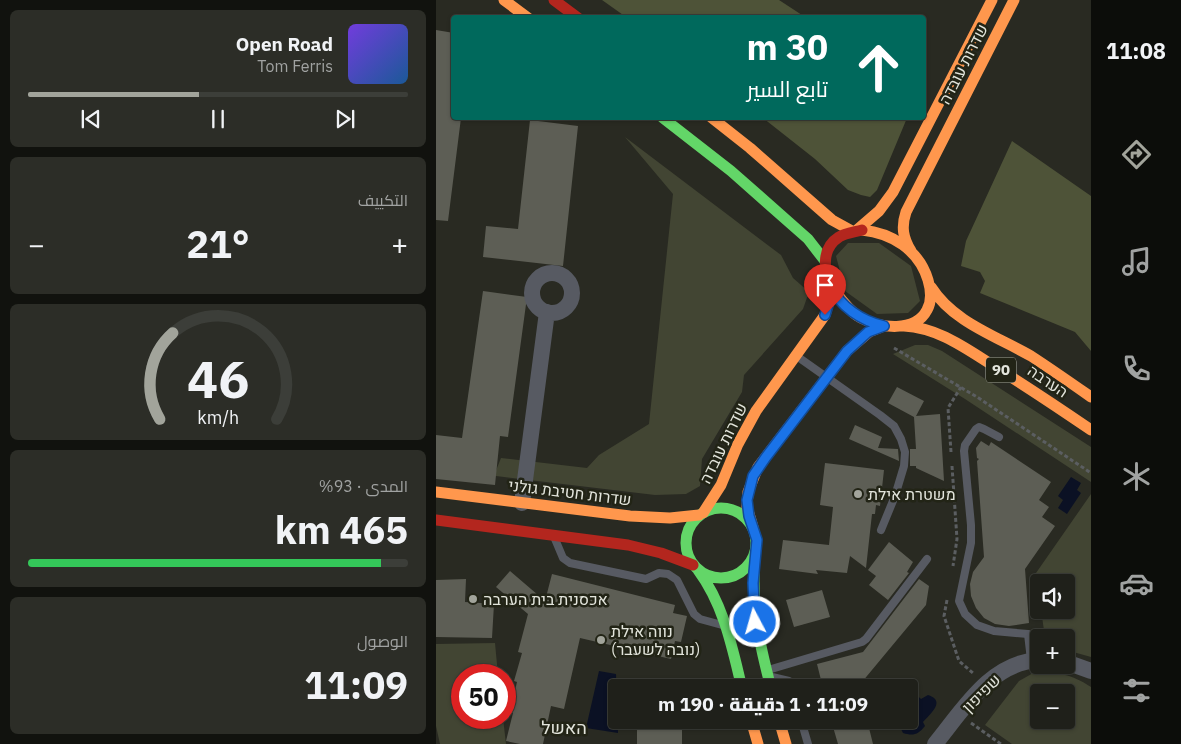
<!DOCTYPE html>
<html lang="ar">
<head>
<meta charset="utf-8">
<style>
  :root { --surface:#1f201a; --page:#2c2d27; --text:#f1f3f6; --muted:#a1a3a2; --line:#3c3e39; --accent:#a2a49b }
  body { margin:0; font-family:"IBM Plex Sans",Cairo,Heebo,sans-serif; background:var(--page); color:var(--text); direction:rtl; height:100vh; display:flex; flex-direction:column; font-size:19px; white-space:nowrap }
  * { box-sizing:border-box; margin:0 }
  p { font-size:16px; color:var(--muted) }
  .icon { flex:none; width:28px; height:28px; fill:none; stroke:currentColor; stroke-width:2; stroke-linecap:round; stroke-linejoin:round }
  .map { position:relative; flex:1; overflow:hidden; direction:ltr }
  .side { display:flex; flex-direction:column; gap:10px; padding:10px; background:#11120e; width:436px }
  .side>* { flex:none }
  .banner { position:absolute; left:15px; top:15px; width:475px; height:105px; border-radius:5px; box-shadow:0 1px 4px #0004,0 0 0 1px var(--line); direction:rtl; background:#00695c; color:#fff; overflow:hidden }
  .tools { position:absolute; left:594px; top:574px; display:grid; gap:10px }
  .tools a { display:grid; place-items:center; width:45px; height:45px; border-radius:5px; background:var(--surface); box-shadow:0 1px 4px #0004,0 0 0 1px var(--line); font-size:25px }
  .speed { position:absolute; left:15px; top:664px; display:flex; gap:10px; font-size:25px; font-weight:700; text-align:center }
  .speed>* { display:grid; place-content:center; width:65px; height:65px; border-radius:50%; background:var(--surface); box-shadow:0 1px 4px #0004,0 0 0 1px var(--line); line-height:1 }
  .speed .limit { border:8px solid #d22; background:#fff; color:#111 }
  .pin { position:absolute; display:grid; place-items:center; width:42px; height:42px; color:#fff; margin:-51px -21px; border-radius:50% 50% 50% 0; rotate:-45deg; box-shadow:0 0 5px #0007 }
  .pin .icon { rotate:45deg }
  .me { position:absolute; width:55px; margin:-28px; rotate:354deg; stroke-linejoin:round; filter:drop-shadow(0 0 4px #0008) }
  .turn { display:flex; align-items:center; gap:18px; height:105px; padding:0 15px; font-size:22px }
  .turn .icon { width:65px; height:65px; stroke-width:2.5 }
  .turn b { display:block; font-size:35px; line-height:42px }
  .big { font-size:38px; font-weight:800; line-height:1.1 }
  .side .tile { flex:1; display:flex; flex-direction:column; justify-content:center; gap:8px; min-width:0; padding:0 18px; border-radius:8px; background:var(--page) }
  .side .dial { align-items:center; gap:0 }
  .dial svg { height:130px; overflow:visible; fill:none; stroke:var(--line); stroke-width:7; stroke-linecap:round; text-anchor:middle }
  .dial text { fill:var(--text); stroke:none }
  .song { display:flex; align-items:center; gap:15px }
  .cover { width:60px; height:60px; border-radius:8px; background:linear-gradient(135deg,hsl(260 70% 55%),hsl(210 70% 35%)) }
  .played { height:5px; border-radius:2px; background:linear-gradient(90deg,var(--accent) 45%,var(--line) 45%) }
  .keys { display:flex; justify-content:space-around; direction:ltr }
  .heat { display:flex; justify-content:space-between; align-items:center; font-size:28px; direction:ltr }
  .charge { height:8px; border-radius:4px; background:linear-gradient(90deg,#34c759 93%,var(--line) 0) }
  .trip { position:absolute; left:172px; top:679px; width:310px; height:50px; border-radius:5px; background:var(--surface); box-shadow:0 1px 4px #0004,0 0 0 1px var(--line); font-weight:800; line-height:50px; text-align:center; direction:rtl }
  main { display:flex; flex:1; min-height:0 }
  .tab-bar { display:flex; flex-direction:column; width:90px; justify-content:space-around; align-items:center; background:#0c0d0a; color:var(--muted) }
  .tab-bar .icon { width:35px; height:35px }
  .tab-bar .current { color:var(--accent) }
  .tab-bar b { font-size:22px; color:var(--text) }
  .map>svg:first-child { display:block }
  .green { fill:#424533; fill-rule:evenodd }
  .forest { fill:#4e5338 }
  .water { fill:#0b1124 }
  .building { fill:#5d5e55 }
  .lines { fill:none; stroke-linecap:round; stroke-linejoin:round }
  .path { stroke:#5b5e61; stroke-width:3; stroke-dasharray:4 2.5; stroke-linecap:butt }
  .lane { stroke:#575a62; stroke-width:8 }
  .street { stroke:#575a62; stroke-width:16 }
  .fast { stroke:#63d668; stroke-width:11 }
  .slow { stroke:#ff974d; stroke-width:11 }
  .jam { stroke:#b3261e; stroke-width:11 }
  .route-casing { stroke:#114b97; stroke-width:12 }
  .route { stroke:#1a73e8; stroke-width:9 }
  .poi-dot { fill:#a2a49b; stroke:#222416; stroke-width:2 }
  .labels { text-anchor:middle; stroke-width:5; stroke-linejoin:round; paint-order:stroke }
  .shield { fill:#222416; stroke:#a9aba1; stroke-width:1 }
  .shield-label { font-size:15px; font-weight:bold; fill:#e3e5dc }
  .street-label { font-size:16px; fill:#e3e5dc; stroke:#222416 }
  .poi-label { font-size:16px; fill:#e3e5dc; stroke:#222416; text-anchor:start }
  .neighbourhood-label { font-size:18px; fill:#e3e5dc; stroke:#222416 }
</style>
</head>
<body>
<main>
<nav class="tab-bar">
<b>11:08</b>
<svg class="icon current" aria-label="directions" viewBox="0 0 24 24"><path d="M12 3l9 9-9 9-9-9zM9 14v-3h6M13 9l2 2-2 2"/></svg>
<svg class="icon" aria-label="music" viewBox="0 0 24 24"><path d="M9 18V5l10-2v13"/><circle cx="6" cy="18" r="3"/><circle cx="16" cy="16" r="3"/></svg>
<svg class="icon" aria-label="phone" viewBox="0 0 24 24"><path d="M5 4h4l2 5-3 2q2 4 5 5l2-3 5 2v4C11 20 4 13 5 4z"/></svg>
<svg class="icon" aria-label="climate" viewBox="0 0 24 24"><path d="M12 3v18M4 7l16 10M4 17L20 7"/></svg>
<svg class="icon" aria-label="car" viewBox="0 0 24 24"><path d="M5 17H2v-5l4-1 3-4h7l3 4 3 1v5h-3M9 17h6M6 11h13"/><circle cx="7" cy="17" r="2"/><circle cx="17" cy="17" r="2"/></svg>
<svg class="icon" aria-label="filters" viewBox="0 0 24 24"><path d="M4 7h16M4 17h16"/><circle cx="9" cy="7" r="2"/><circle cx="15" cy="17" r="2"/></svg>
</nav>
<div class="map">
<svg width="655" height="744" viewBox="0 0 655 744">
  <rect width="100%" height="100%" fill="#292a22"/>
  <!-- green -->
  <path class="green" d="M189,137L345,255L357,278L373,292L367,309L308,375L306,392L266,459L264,486L250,494L219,495L52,475L59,473L65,458L151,468L163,455L213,424L237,194Z
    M412,243H443L475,266L484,301L472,313L441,314L409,291L400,256Z
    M479,345H492L506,351L655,447V482L529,399L457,354Z
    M655,494V657L630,650V638L609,637L605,610H630V582H602V594L600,573Z
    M59,643L62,675H26V718H67L70,744H4L0,726V644Z
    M599,672C622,672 635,674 655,687V744H576L549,725L583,681ZM630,692V720H602V692Z"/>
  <!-- forest -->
  <path class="forest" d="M166,0H343L369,17H190Z
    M327,118H471L441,190L434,197L425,195L412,190L379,159Z
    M576,141L655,196V351L639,332L544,293L549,281L544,272L525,266L530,241Z"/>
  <!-- water -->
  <path class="water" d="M635,477L645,483L641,490L645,493L631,514L622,508L627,500L622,496Z
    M163,671L180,674L182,733L150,728Z
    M474,689L485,699L492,695C510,701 495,713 487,722L489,726C482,735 477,736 467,733L463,725V720H474Z"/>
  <!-- building -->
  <path class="building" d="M0,30L18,33V118H25L12,221L0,220Z
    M94,120L142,126L127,266L47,257L50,226L82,229Z
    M47,291L91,297L72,437L64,436L59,485L0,479V435L26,438Z
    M461,387L488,401L480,416L504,414L508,481L480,468V466H474V449H480L478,417L452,403Z
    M419,425L446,437L442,448L462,449L463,461L413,439Z
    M545,441L553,446L555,442L615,482L603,500L613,507L606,517L619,526L589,569L593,623L573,626L559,624L548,618L540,608L535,596L534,584L537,572L548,557L541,461L543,459L541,458L540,448Z
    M389,463L448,470L444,506L440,505L439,514H436L430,568L414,556L411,573L380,570L382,574L343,569L347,540L393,545L397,507L384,505Z
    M453,542L477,562L471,572L473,573L452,600L433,585L440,576L432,570Z
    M74,571L109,601L116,574L239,605L237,613L251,616L245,642L239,641L235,659L144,638L128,709L115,706L107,744H84L70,741L77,713L74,712L81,682L78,681L86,653L82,652L92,614L60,587Z
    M30,579L29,602L58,604L56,638L0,637V580Z
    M483,579L493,586L490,605L421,688H387L381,664L427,652Z
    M386,590L394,617L358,627L350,600Z
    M201,720H246V744H201Z
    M395,720H431L437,744H402Z"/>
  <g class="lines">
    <!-- path -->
    <path class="path" d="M458,348L541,397L655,473
      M515,452L512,408L525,387
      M516,466L521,539L517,566
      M511,600L508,616L523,661L538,674
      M535,723L565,744"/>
    <!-- lane -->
    <path class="lane" d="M362,357L444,415L458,426L465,439L469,452L468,466L459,496L445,530
      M563,437L548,429L543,427L540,429L529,445L528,451L535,525V543L523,601L529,614L541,625L558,631L592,634L595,660
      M119,539L127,558L134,563L210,579L223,573L232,574L241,580L258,614L264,619L286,625
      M332,670L426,642L430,639L491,559
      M336,677L353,681L357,688
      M365,720L372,744"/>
    <!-- street -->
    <path class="street" d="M96 293a20 20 0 1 1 40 0a20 20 0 1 1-40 0Z
      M86,503L111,312
      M630,662L655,671
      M499,744C527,710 554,663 602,660"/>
    <!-- fast -->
    <path class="fast" d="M227,118L295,171L372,239L389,261
      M250 543a35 35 0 1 1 70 0a35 35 0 1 1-70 0Z
      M319,554C315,606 322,638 335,688
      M262,570C288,605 296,647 306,688"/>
    <!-- slow -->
    <path class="slow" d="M68,0L92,18
      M276,118L314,148L396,220L416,231
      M421,230L443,211L457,192L556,0
      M475,251C467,238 465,227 470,212L578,0
      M495,287C517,322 560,336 595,356C615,369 635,383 655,397
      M399,291C406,301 414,312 425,318C444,328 479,333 491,310C496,301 495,290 492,280C483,250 456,233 426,230
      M468,326C503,328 529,348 558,366C591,387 623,408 655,430
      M0,492L194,516L234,518L263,515
      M267,513L285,485L302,444L320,411L389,315L393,302L394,285
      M317,527L311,507L312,492L322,467L411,351L433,332L448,326
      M315,720L322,744
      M343,720L350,744"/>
    <!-- jam -->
    <path class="jam" d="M118,0L142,18
      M399,291C387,275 384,249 403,237C409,233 419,232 426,230
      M0,520L192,545L225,553L257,565"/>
  </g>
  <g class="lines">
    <!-- route casing -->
    <g class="route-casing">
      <path id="route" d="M319,622L317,583L321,540L313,516L311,500L317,476L330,457L411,351L432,332L448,326C426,321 404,307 394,285L393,302L389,315"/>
    </g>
    <!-- route -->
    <use href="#route" class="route"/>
  </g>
  <!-- markers -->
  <g class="poi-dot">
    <circle cx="422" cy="494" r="5"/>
    <circle cx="37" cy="599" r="5"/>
    <circle cx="165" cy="640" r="5"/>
  </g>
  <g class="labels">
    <!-- shield labels -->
    <rect class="shield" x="550" y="357.5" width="30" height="25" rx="4"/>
    <g class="shield-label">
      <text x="565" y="375">90</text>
    </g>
    <!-- street labels -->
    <g class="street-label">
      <text transform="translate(527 64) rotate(-63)" y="6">שדרות עובדה</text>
      <text transform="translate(612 381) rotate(34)" y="6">הערבה</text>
      <text transform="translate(287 443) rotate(-64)" y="6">שדרות עובדה</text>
      <text transform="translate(134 492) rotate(7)" y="6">שדרות חטיבת גולני</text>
      <text transform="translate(545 693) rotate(-45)" y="6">שפיפון</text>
    </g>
    <!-- poi labels -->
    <g class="poi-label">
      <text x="432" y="500">משטרת אילת</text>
      <text x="47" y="605">אכסנית בית הערבה</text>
      <text x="175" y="637">נווה אילת<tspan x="175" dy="18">(נובה לשעבר)</tspan></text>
    </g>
    <!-- neighbourhood labels -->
    <g class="neighbourhood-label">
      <text x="128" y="734">האשל</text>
    </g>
  </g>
</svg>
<div class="tools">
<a><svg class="icon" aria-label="sound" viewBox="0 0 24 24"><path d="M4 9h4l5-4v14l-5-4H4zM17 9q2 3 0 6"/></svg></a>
<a>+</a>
<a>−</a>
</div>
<div class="speed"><div class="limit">50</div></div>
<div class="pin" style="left:389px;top:315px;background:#d93025"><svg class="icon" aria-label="arrive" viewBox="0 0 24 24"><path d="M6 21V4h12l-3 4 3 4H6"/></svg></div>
<svg class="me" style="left:319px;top:622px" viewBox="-20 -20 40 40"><circle r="17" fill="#1a73e8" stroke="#fff" stroke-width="3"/><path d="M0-11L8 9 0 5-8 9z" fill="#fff"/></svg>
<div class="trip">11:09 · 1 دقيقة · 190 m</div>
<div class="banner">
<div class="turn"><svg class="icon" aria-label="ahead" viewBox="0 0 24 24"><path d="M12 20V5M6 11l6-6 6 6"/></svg><div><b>30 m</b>تابع السير</div></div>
</div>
</div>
<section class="side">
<div class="tile">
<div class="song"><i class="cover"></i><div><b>Open Road</b><p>Tom Ferris</p></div></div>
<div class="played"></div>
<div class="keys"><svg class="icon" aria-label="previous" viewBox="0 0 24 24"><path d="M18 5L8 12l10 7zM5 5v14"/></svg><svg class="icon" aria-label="pause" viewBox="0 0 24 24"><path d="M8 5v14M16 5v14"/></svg><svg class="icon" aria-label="next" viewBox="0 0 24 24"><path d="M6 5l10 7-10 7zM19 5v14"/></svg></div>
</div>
<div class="tile"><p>التكييف</p>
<div class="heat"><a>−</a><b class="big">21°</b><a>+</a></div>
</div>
<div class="tile dial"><svg viewBox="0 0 100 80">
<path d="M14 69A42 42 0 1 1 86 69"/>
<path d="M14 69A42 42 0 0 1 22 16" stroke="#a2a49b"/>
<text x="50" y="56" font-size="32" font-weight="700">46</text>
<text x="50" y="72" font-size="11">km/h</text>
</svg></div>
<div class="tile"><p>المدى · 93%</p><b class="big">465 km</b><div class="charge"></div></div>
<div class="tile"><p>الوصول</p><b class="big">11:09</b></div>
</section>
</main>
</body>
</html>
